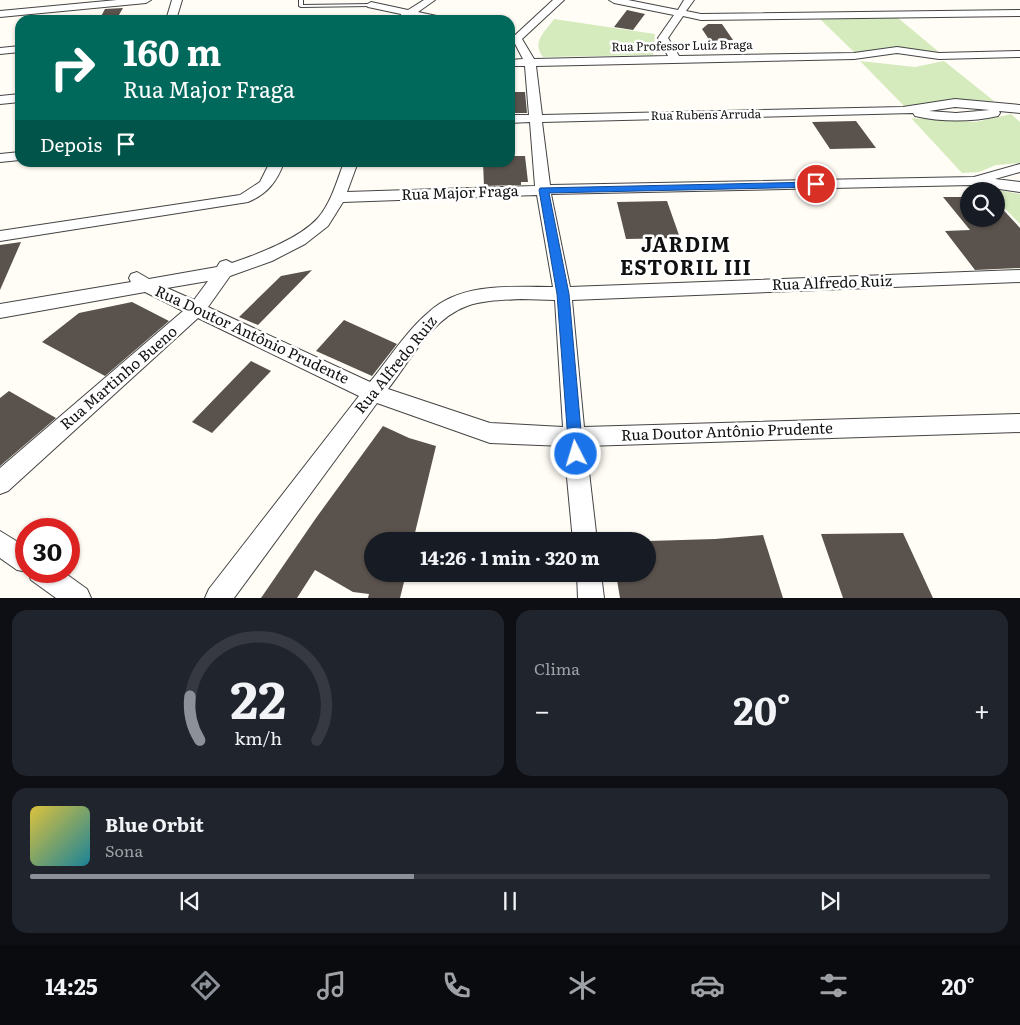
<!DOCTYPE html>
<html lang="pt">
<head>
<meta charset="utf-8">
<style>
  :root { --surface:#171b24; --page:#20242c; --text:#f1f3f6; --muted:#9ea1a6; --line:#363941; --accent:#8c9099 }
  body { margin:0; font-family:Literata,serif; background:var(--page); color:var(--text); height:100vh; display:flex; flex-direction:column; font-size:19px; white-space:nowrap }
  * { box-sizing:border-box; margin:0 }
  p { font-size:16px; color:var(--muted) }
  .icon { flex:none; width:28px; height:28px; fill:none; stroke:currentColor; stroke-width:2; stroke-linecap:round; stroke-linejoin:round }
  .map { position:relative; height:598px; overflow:hidden }
  .details { display:flex; flex-direction:column; gap:12px; padding:12px; background:#0d0f14; flex:1 }
  .details>* { flex:none }
  .hud { position:absolute; left:15px; top:15px; width:500px; height:152px; border-radius:15px; box-shadow:0 1px 4px #0004; background:#00695c; color:#fff; overflow:hidden }
  .fabs { position:absolute; left:960px; top:182px; display:grid; gap:10px }
  .fabs a { display:grid; place-items:center; width:45px; height:45px; border-radius:50%; background:var(--surface); box-shadow:0 1px 4px #0004; font-size:25px }
  .speed { position:absolute; left:15px; top:518px; display:flex; gap:10px; font-size:25px; font-weight:700; text-align:center }
  .speed>* { display:grid; place-content:center; width:65px; height:65px; border-radius:50%; background:var(--surface); box-shadow:0 1px 4px #0004; line-height:1 }
  .speed .limit { border:8px solid #d22; background:#fff; color:#111 }
  .pin { position:absolute; display:grid; place-items:center; width:42px; height:42px; color:#fff; margin:-21px; border:2px solid #fff; border-radius:50%; box-shadow:0 1px 5px #0007 }
  .me { position:absolute; width:55px; margin:-28px; rotate:355deg; stroke-linejoin:round; filter:drop-shadow(0 0 4px #0008) }
  .turn { display:flex; align-items:center; gap:18px; height:105px; padding:0 25px; font-size:22px }
  .turn .icon { width:65px; height:65px; stroke-width:2.5 }
  .turn b { display:block; font-size:35px; line-height:42px }
  .then { display:flex; align-items:center; height:48px; padding:0 25px; background:#0003; gap:10px; font-size:19px }
  .big { font-size:38px; font-weight:700; line-height:1.1 }
  .details .card { flex:1; display:flex; flex-direction:column; justify-content:center; gap:8px; min-width:0; padding:0 18px; border-radius:15px; background:var(--page) }
  .details .dial { align-items:center; gap:0 }
  .dial svg { height:130px; overflow:visible; fill:none; stroke:var(--line); stroke-width:7; stroke-linecap:round; text-anchor:middle }
  .dial text { fill:var(--text); stroke:none }
  .song { display:flex; align-items:center; gap:15px }
  .cover { width:60px; height:60px; border-radius:8px; background:linear-gradient(135deg,hsl(50 70% 55%),hsl(190 70% 35%)) }
  .played { height:5px; border-radius:2px; background:linear-gradient(90deg,var(--accent) 40%,var(--line) 40%) }
  .keys { display:flex; justify-content:space-around; direction:ltr }
  .heat { display:flex; justify-content:space-between; align-items:center; font-size:28px; direction:ltr }
  .details .tiles { flex:1; display:grid; gap:12px; grid-template-columns:1fr 1fr }
  .card:last-child { grid-column:span 2 }
  .trip { position:absolute; left:364px; top:532px; width:292px; height:50px; border-radius:25px; background:var(--surface); box-shadow:0 1px 4px #0004; font-weight:700; line-height:50px; text-align:center }
  .menu { display:flex; height:80px; justify-content:space-around; align-items:center; background:#090b0e; color:var(--muted) }
  .menu .icon { width:35px; height:35px }
  .menu .on { color:var(--accent) }
  .menu b { font-size:22px; color:var(--text) }
  .map>svg:first-child { display:block }
  .green { fill:#d5ebbd }
  .building { fill:#5a524d }
  .lines { fill:none; stroke-linecap:round; stroke-linejoin:round }
  .lane-casing { stroke:#444; stroke-width:2 }
  .street-casing { stroke:#444; stroke-width:2 }
  .lane { fill:#fff; fill-rule:evenodd }
  .street { fill:#fff; fill-rule:evenodd }
  .route { fill:#1a73e8; stroke:#114b97 }
  .labels { text-anchor:middle; stroke-width:5; stroke-linejoin:round; paint-order:stroke }
  .far-street-label { font-size:12px; fill:#111; stroke:#fff }
  .street-label { font-size:15px; fill:#111; stroke:#fff }
  .district-label { font-size:20px; font-weight:bold; letter-spacing:1px; fill:#111; stroke:#fff }
</style>
</head>
<body>
<div class="map">
<svg width="1020" height="598" viewBox="0 0 1020 598">
  <rect width="100%" height="100%" fill="#fffdf5"/>
  <!-- green -->
  <path class="green" d="M898,18L939,52L891,47L855,53L820,19Z
    M554,19L655,34L653,55L543,57C531,42 545,32 554,19Z
    M860,61L915,67L944,61L994,101L948,100L906,108Z
    M1011,114L1020,122V163L996,165L979,172L962,173L911,118L976,122Z
    M993,189L1020,194V224L996,199V191H991Z"/>
  <!-- building -->
  <path class="building" d="M123,8L116,20H99L105,9Z
    M627,10L645,14L633,30L614,27Z
    M708,24H722L733,40L710,41L702,29Z
    M510,92H525L527,113H510Z
    M856,121L876,148L830,149L812,122Z
    M510,156H525L528,182H521V185L484,186L483,162H510Z
    M943,197H969V219H996V202L1020,228V268L975,270L945,231L970,230Z
    M667,201L680,238L626,239L617,202Z
    M21,242L0,290V245Z
    M312,270L258,325L239,317L281,276Z
    M132,302L169,321L105,376L42,342L79,313Z
    M344,320L397,344L372,376L316,351Z
    M251,361L271,371L212,433L192,422Z
    M9,391L56,418L0,466V398Z
    M383,426L409,438L436,446L413,541H372V574H406L400,598H368L369,594L353,592L315,570L297,598H261L316,518Z
    M903,533L933,598H843L821,534Z
    M763,535L783,598H620L616,574H648V541L715,539Z"/>
  <g class="lines">
    <!-- lane casing -->
    <g class="lane-casing">
      <path id="lane" d="M299,0H303V5L371,4L373,5L371,6L301,7L299,6Z"/>
    </g>
    <!-- street casing -->
    <g class="street-casing">
      <path id="street" d="M117,0H151L146,3L0,17V11Z
        M172,0H182L176,20H166Z
        M424,0H435L418,12L446,18L448,20C436,20 425,17 414,17C409,17 406,19 402,18L401,14L368,7L366,5L371,2L408,10Z
        M553,0H564L522,39L534,59L668,56L658,38L674,15L614,3L609,0H628L678,10L684,0H694L686,11L701,14L1020,10V16L701,20L683,16L668,38L679,56L854,53L897,47L939,53L1020,51V57L939,59L897,53L854,59L536,66L542,115L903,107L955,99L1020,105V113L999,111L1000,113L998,116C972,122 941,122 915,116L913,113L542,122L550,185L974,177L1020,164V172L995,179L1020,182V192L972,185L551,194L570,287L1020,270V282L572,300L584,427L1020,414V432L586,446L597,541H573L564,446L490,443L377,403L234,598H205L209,589L359,396L198,318L8,491L0,494V468L183,311L145,292L0,318V304L131,282L129,278L131,274L137,272L149,279L217,267L220,262L226,260L232,263C258,254 299,239 318,218C331,203 337,181 344,162H358L347,192L535,186L530,122L510,123V115H529L525,66H510V60L523,59L512,38ZM955,107L990,110L956,113L929,111ZM537,195L553,287C512,287 462,282 429,312C406,331 389,359 370,382L208,307L230,276L272,261L305,244L328,226L343,202ZM208,281L194,300L167,288ZM521,299L555,300L563,427L490,423L388,389C410,361 431,319 467,306C484,300 503,300 521,299Z
        M311,17H320L325,20H306Z
        M20,46V52L0,54V48Z
        M20,94V102L0,104V96Z
        M20,152V160L0,162V154Z
        M270,162H284C277,182 267,194 248,202L0,241V231L240,195L260,182Z
        M0,531L26,547V571H62L87,589L91,598H56L31,580L28,572L17,570L0,558Z
        M577,574H601L604,598H578Z"/>
    </g>
    <!-- lane -->
    <use href="#lane" class="lane"/>
    <!-- street -->
    <use href="#street" class="street"/>
  </g>
  <!-- route -->
  <path class="route" d="M816,182L821,184L819,187L549,193L569,294L583,454L581,459L576,461L571,459L569,454L557,294L539,190L540,188Z"/>
  <g class="labels">
    <!-- far-street labels -->
    <g class="far-street-label">
      <text transform="translate(682 46) rotate(-1)" y="4">Rua Professor Luiz Braga</text>
      <text transform="translate(706 115) rotate(-1)" y="4">Rua Rubens Arruda</text>
    </g>
    <!-- street labels -->
    <g class="street-label">
      <text transform="translate(460 193) rotate(-2)" y="5">Rua Major Fraga</text>
      <text transform="translate(832 283) rotate(-2)" y="5">Rua Alfredo Ruiz</text>
      <text transform="translate(252 335) rotate(25)" y="5">Rua Doutor Antônio Prudente</text>
      <text transform="translate(396 365) rotate(-51)" y="5">Rua Alfredo Ruiz</text>
      <text transform="translate(119 378) rotate(-41)" y="5">Rua Martinho Bueno</text>
      <text transform="translate(727 432) rotate(-2)" y="5">Rua Doutor Antônio Prudente</text>
    </g>
    <!-- district labels -->
    <g class="district-label">
      <text x="686" y="252">JARDIM<tspan x="686" dy="23">ESTORIL III</tspan></text>
    </g>
  </g>
</svg>
<div class="fabs">
<a><svg class="icon" aria-label="search" viewBox="0 0 24 24"><circle cx="10" cy="10" r="6"/><path d="M15 15l6 6"/></svg></a>
</div>
<div class="speed"><div class="limit">30</div></div>
<div class="pin" style="left:816px;top:184px;background:#d93025"><svg class="icon" aria-label="arrive" viewBox="0 0 24 24"><path d="M6 21V4h12l-3 4 3 4H6"/></svg></div>
<svg class="me" style="left:576px;top:454px" viewBox="-20 -20 40 40"><circle r="17" fill="#1a73e8" stroke="#fff" stroke-width="3"/><path d="M0-11L8 9 0 5-8 9z" fill="#fff"/></svg>
<div class="trip">14:26 · 1 min · 320 m</div>
<div class="hud">
<div class="turn"><svg class="icon" aria-label="right" viewBox="0 0 24 24"><path d="M7 20v-9h11M14 6l5 5-5 5"/></svg><div><b>160 m</b>Rua Major Fraga</div></div>
<div class="then">Depois<svg class="icon" aria-label="arrive" viewBox="0 0 24 24"><path d="M6 21V4h12l-3 4 3 4H6"/></svg></div>
</div>
</div>
<section class="details">
<div class="tiles">
<div class="card dial"><svg viewBox="0 0 100 80">
<path d="M14 69A42 42 0 1 1 86 69"/>
<path d="M14 69A42 42 0 0 1 8 42" stroke="#8c9099"/>
<text x="50" y="56" font-size="32" font-weight="700">22</text>
<text x="50" y="72" font-size="11">km/h</text>
</svg></div>
<div class="card"><p>Clima</p>
<div class="heat"><a>−</a><b class="big">20°</b><a>+</a></div>
</div>
<div class="card">
<div class="song"><i class="cover"></i><div><b>Blue Orbit</b><p>Sona</p></div></div>
<div class="played"></div>
<div class="keys"><svg class="icon" aria-label="previous" viewBox="0 0 24 24"><path d="M18 5L8 12l10 7zM5 5v14"/></svg><svg class="icon" aria-label="pause" viewBox="0 0 24 24"><path d="M8 5v14M16 5v14"/></svg><svg class="icon" aria-label="next" viewBox="0 0 24 24"><path d="M6 5l10 7-10 7zM19 5v14"/></svg></div>
</div>
</div>
</section>
<nav class="menu">
<b>14:25</b>
<svg class="icon on" aria-label="directions" viewBox="0 0 24 24"><path d="M12 3l9 9-9 9-9-9zM9 14v-3h6M13 9l2 2-2 2"/></svg>
<svg class="icon" aria-label="music" viewBox="0 0 24 24"><path d="M9 18V5l10-2v13"/><circle cx="6" cy="18" r="3"/><circle cx="16" cy="16" r="3"/></svg>
<svg class="icon" aria-label="phone" viewBox="0 0 24 24"><path d="M5 4h4l2 5-3 2q2 4 5 5l2-3 5 2v4C11 20 4 13 5 4z"/></svg>
<svg class="icon" aria-label="climate" viewBox="0 0 24 24"><path d="M12 3v18M4 7l16 10M4 17L20 7"/></svg>
<svg class="icon" aria-label="car" viewBox="0 0 24 24"><path d="M5 17H2v-5l4-1 3-4h7l3 4 3 1v5h-3M9 17h6M6 11h13"/><circle cx="7" cy="17" r="2"/><circle cx="17" cy="17" r="2"/></svg>
<svg class="icon" aria-label="filters" viewBox="0 0 24 24"><path d="M4 7h16M4 17h16"/><circle cx="9" cy="7" r="2"/><circle cx="15" cy="17" r="2"/></svg>
<b>20°</b>
</nav>
</body>
</html>
